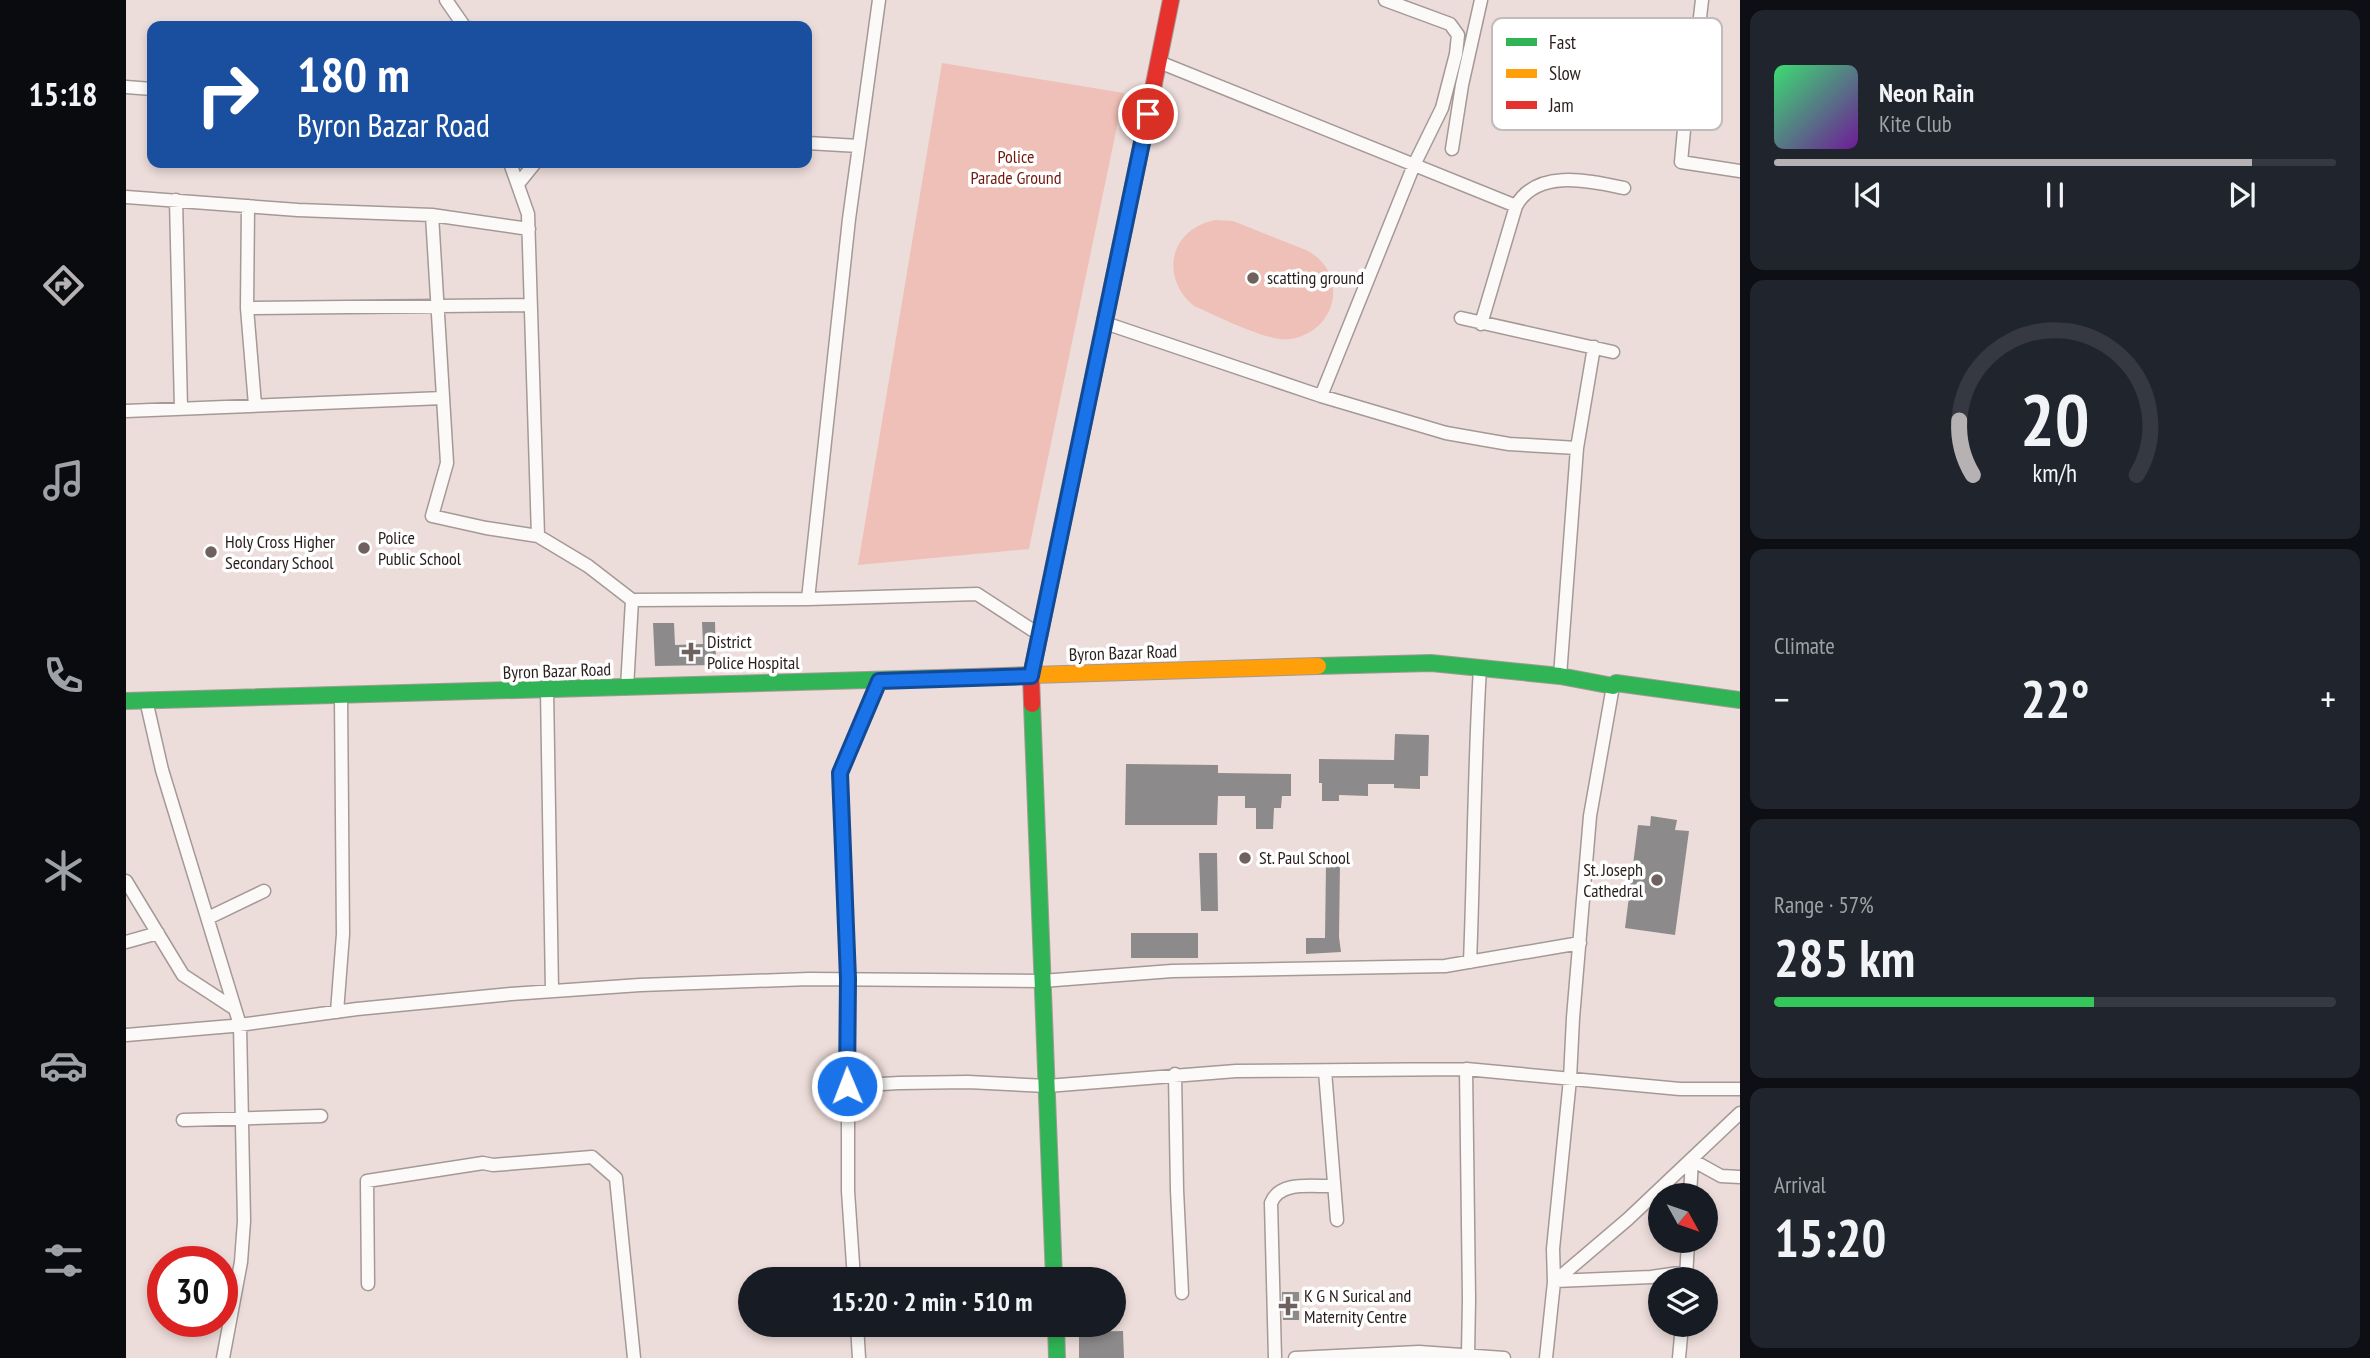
<!DOCTYPE html>
<html lang="en">
<head>
<meta charset="utf-8">
<style>
  :root { --surface:#171b24; --page:#20242c; --text:#f1f3f6; --muted:#9ea1a6; --line:#363941; --accent:#b6b1b2 }
  body { margin:0; font-family:"PT Sans Narrow",sans-serif; background:var(--page); color:var(--text); height:100vh; display:flex; flex-direction:column; font-size:26px; white-space:nowrap }
  * { box-sizing:border-box; margin:0 }
  p { font-size:23px; color:var(--muted) }
  .icon { flex:none; width:38px; height:38px; fill:none; stroke:currentColor; stroke-width:2; stroke-linecap:round; stroke-linejoin:round }
  .map { position:relative; flex:1; overflow:hidden }
  .details { display:flex; flex-direction:column; gap:10px; padding:10px; background:#0d0f14; width:630px }
  .details>* { flex:none }
  .banner { position:absolute; left:21px; top:21px; width:665px; height:147px; border-radius:14px; box-shadow:0 4px 10px #0003; background:#1a4fa0; color:#fff; overflow:hidden }
  .needle { width:46px; rotate:130deg }
  .tools { position:absolute; left:1522px; top:1183px; display:grid; gap:14px }
  .tools a { display:grid; place-items:center; width:70px; height:70px; border-radius:50%; background:var(--surface); box-shadow:0 4px 10px #0003; font-size:35px }
  .speed { position:absolute; left:21px; top:1246px; display:flex; gap:14px; font-size:35px; font-weight:700; text-align:center }
  .speed>* { display:grid; place-content:center; width:91px; height:91px; border-radius:50%; background:var(--surface); box-shadow:0 4px 10px #0003; line-height:1 }
  .speed .limit { border:10px solid #d22; background:#fff; color:#111 }
  .pin { position:absolute; display:grid; place-items:center; width:60px; height:60px; color:#fff; margin:-30px; border:4px solid #fff; border-radius:50%; box-shadow:0 2px 7px #0007 }
  .me { position:absolute; width:77px; margin:-38px; rotate:359deg; stroke-linejoin:round; filter:drop-shadow(0 0 5px #0008) }
  .turn { display:flex; align-items:center; gap:24px; height:147px; padding:0 35px; font-size:32px }
  .turn .icon { width:91px; height:91px; stroke-width:2.5 }
  .turn b { display:block; font-size:49px; line-height:60px }
  .big { font-size:52px; font-weight:700; line-height:1.1 }
  .details .widget { flex:1; display:flex; flex-direction:column; justify-content:center; gap:10px; min-width:0; padding:0 24px; border-radius:14px; background:var(--page) }
  .details .dial { align-items:center; gap:0 }
  .dial svg { height:182px; overflow:visible; fill:none; stroke:var(--line); stroke-width:7; stroke-linecap:round; text-anchor:middle }
  .dial text { fill:var(--text); stroke:none }
  .song { display:flex; align-items:center; gap:21px }
  .cover { width:84px; height:84px; border-radius:10px; background:linear-gradient(135deg,hsl(140 70% 55%),hsl(280 70% 35%)) }
  .played { height:7px; border-radius:4px; background:linear-gradient(90deg,var(--accent) 85%,var(--line) 85%) }
  .keys { display:flex; justify-content:space-around; direction:ltr }
  .heat { display:flex; justify-content:space-between; align-items:center; font-size:38px; direction:ltr }
  .charge { height:10px; border-radius:5px; background:linear-gradient(90deg,#34c759 57%,var(--line) 0) }
  .trip { position:absolute; left:612px; top:1267px; width:388px; height:70px; border-radius:35px; background:var(--surface); box-shadow:0 4px 10px #0003; font-weight:700; line-height:70px; text-align:center }
  main { display:flex; flex:1; min-height:0 }
  .tabs { display:flex; flex-direction:column; width:126px; justify-content:space-around; align-items:center; background:#090b0e; color:var(--muted) }
  .tabs .icon { width:49px; height:49px }
  .tabs .current { color:var(--accent) }
  .tabs b { font-size:32px; color:var(--text) }
  .map>svg:first-child { display:block }
  .green { fill:#efc0b7 }
  .building { fill:#8d8a8b }
  .lines { fill:none; stroke-linecap:round; stroke-linejoin:round }
  .street-casing { stroke:#a49996; stroke-width:15 }
  .fast-casing { stroke:#a49996; stroke-width:18 }
  .slow-casing { stroke:#a49996; stroke-width:18 }
  .jam-casing { stroke:#a49996; stroke-width:18 }
  .street { stroke:#fcfaf9; stroke-width:12 }
  .fast { stroke:#30b455; stroke-width:16 }
  .slow { stroke:#ff9f0a; stroke-width:16 }
  .jam { stroke:#e5322d; stroke-width:16 }
  .route-casing { stroke:#114b97; stroke-width:18 }
  .route { stroke:#1a73e8; stroke-width:12 }
  .poi-dot { fill:#6e615e; stroke:#fff; stroke-width:2.5 }
  .labels { text-anchor:middle; stroke-width:7; stroke-linejoin:round; paint-order:stroke }
  .park-label { font-size:18px; fill:#721a0d; stroke:#fff }
  .poi-label { font-size:18px; fill:#291e1c; stroke:#fff; text-anchor:start }
  .street-label { font-size:18px; fill:#291e1c; stroke:#fff }
  .key { fill:#fff; stroke:#bfbcbb; stroke-width:2 }
  .key-label { font-size:19px; fill:#291e1c }
</style>
</head>
<body>
<main>
<nav class="tabs">
<b>15:18</b>
<svg class="icon current" aria-label="directions" viewBox="0 0 24 24"><path d="M12 3l9 9-9 9-9-9zM9 14v-3h6M13 9l2 2-2 2"/></svg>
<svg class="icon" aria-label="music" viewBox="0 0 24 24"><path d="M9 18V5l10-2v13"/><circle cx="6" cy="18" r="3"/><circle cx="16" cy="16" r="3"/></svg>
<svg class="icon" aria-label="phone" viewBox="0 0 24 24"><path d="M5 4h4l2 5-3 2q2 4 5 5l2-3 5 2v4C11 20 4 13 5 4z"/></svg>
<svg class="icon" aria-label="climate" viewBox="0 0 24 24"><path d="M12 3v18M4 7l16 10M4 17L20 7"/></svg>
<svg class="icon" aria-label="car" viewBox="0 0 24 24"><path d="M5 17H2v-5l4-1 3-4h7l3 4 3 1v5h-3M9 17h6M6 11h13"/><circle cx="7" cy="17" r="2"/><circle cx="17" cy="17" r="2"/></svg>
<svg class="icon" aria-label="filters" viewBox="0 0 24 24"><path d="M4 7h16M4 17h16"/><circle cx="9" cy="7" r="2"/><circle cx="15" cy="17" r="2"/></svg>
</nav>
<div class="map">
<svg width="1614" height="1358" viewBox="0 0 1614 1358">
  <rect width="100%" height="100%" fill="#edddda"/>
  <!-- green -->
  <path class="green" d="M816,63L998,93L903,549L732,565Z
    M1089,220L1107,221L1180,250C1224,272 1212,332 1164,339C1143,343 1089,315 1068,306C1033,277 1044,229 1089,220Z"/>
  <!-- building -->
  <path class="building" d="M576,622H589L590,665L529,666L527,623H548L549,645L577,644Z
    M1269,734L1303,735L1302,776H1294V789L1268,788V784H1242V796L1213,795V801H1196V783H1193V759L1268,760Z
    M1000,764L1092,765V773L1165,774V796H1156L1155,808H1148L1147,829H1130V808H1119V796H1092L1091,825H999Z
    M1525,816L1551,820L1549,830L1563,831L1549,935L1499,928L1512,825L1524,826Z
    M1073,853H1091L1092,911H1075Z
    M1200,863H1214L1213,937L1215,952L1180,954V938H1199Z
    M1005,933H1072V958H1005Z
    M1156,1292H1173V1320H1157Z
    M997,1331L998,1358H953V1332Z"/>
  <g class="lines">
    <!-- street casing -->
    <g class="street-casing">
      <path id="street" d="M320,0L338,26
        M1576,0L1570,52L1563,76L1555,162L1614,171
        M1033,62L1390,206
        M0,87L26,89
        M681,143L733,146
        M1326,149L1336,85L1355,0
        M392,184L409,163
        M0,197L172,210L306,215L403,229
        M50,200L55,408
        M122,206L121,308L129,405
        M306,215L321,463L306,516L360,528L412,536L402,214L384,163
        M121,308L404,305
        M1335,318L1487,352
        M979,323L1195,396L1320,433L1383,444L1451,448
        M1355,324L1390,206C1411,168 1464,181 1498,188
        M1195,396L1288,165L1316,108L1330,54L1332,35L1324,24L1259,0
        M0,411L317,398
        M412,536L462,566L506,600L682,599L851,594L914,635
        M682,599L723,219L753,0
        M1434,676L1451,448L1468,347
        M501,688L506,600
        M421,690L426,991
        M20,700L36,770L114,1025L118,1221L115,1262L97,1358
        M0,881L57,975L109,1009
        M82,918L138,891
        M0,942L32,933
        M1344,962C1348,864 1348,766 1354,668
        M211,1012L217,934L215,696
        M0,1035L106,1026L231,1009L385,994L514,985L683,979L916,981L1046,971L1319,966L1454,943
        M1340,1069L1343,1299L1342,1355
        M1199,1071L1211,1220
        M1049,1074L1051,1190L1056,1293
        M721,1086L773,1083L842,1082L921,1086L1110,1071L1340,1069L1554,1089H1614
        M57,1120L195,1116
        M1564,1195L1566,1160L1595,1176L1614,1177
        M728,1279L722,1191V979L714,773L753,681
        M1560,1279L1562,1241
        M1429,1281L1525,1277L1560,1272
        M1428,1282L1502,1219L1614,1113
        M242,1284L241,1181L357,1163L367,1165L466,1157L490,1178L508,1358
        M731,1325L733,1358
        M1149,1358L1145,1203C1154,1180 1187,1187 1208,1186
        M1169,1358L1293,1352L1378,1358
        M1420,1358L1428,1282L1427,1249L1444,1079L1447,1018L1464,816L1487,686
        M1553,1358L1556,1325"/>
    </g>
    <!-- fast casing -->
    <g class="fast-casing">
      <path id="fast" d="M932,545L1020,123
        M1192,666L1305,663L1434,676L1487,686L1490,683L1614,700
        M0,701L846,677
        M906,704L928,1279
        M930,1325L931,1358"/>
    </g>
    <!-- slow casing -->
    <g class="slow-casing">
      <path id="slow" d="M846,677L1192,666"/>
    </g>
    <!-- jam casing -->
    <g class="jam-casing">
      <path id="jam" d="M1020,123L1045,0
        M906,704L905,676L932,545"/>
    </g>
    <!-- street -->
    <use href="#street" class="street"/>
    <!-- fast -->
    <use href="#fast" class="fast"/>
    <!-- slow -->
    <use href="#slow" class="slow"/>
    <!-- jam -->
    <use href="#jam" class="jam"/>
  </g>
  <g class="lines">
    <!-- route casing -->
    <g class="route-casing">
      <path id="route" d="M721,1086L722,979L714,773L753,681L905,676L1022,114"/>
    </g>
    <!-- route -->
    <use href="#route" class="route"/>
  </g>
  <!-- markers -->
  <g class="poi-dot">
    <circle cx="1127" cy="278" r="7"/>
    <circle cx="238" cy="548" r="7"/>
    <circle cx="85" cy="552" r="7"/>
    <path d="M561.5 641.5h7v7h7v7h-7v7h-7v-7h-7v-7h7z"/>
    <circle cx="1119" cy="858" r="7"/>
    <circle cx="1531" cy="880" r="7"/>
    <path d="M1158.5 1295.5h7v7h7v7h-7v7h-7v-7h-7v-7h7z"/>
  </g>
  <g class="labels">
    <!-- park labels -->
    <g class="park-label">
      <text x="890" y="163">Police<tspan x="890" dy="21">Parade Ground</tspan></text>
    </g>
    <!-- poi labels -->
    <g class="poi-label">
      <text x="1141" y="284">scatting ground</text>
      <text x="252" y="544">Police<tspan x="252" dy="21">Public School</tspan></text>
      <text x="99" y="548">Holy Cross Higher<tspan x="99" dy="21">Secondary School</tspan></text>
      <text x="581" y="648">District<tspan x="581" dy="21">Police Hospital</tspan></text>
      <text x="1133" y="864">St. Paul School</text>
      <text x="1517" y="876" text-anchor="end">St. Joseph<tspan x="1517" dy="21">Cathedral</tspan></text>
      <text x="1178" y="1302">K G N Surical and<tspan x="1178" dy="21">Maternity Centre</tspan></text>
    </g>
    <!-- street labels -->
    <g class="street-label">
      <text transform="translate(997 653) rotate(-2)" y="6">Byron Bazar Road</text>
      <text transform="translate(431 671) rotate(-2)" y="6">Byron Bazar Road</text>
    </g>
  </g>
  <!-- legend -->
  <rect x="1366" y="18" width="230" height="112" rx="10" class="key"/>
  <rect x="1380" y="38" width="31" height="8" fill="#30b455"/>
  <rect x="1380" y="69" width="31" height="9" fill="#ff9f0a"/>
  <rect x="1380" y="101" width="31" height="8" fill="#e5322d"/>
  <g class="key-label">
    <text x="1423" y="49">Fast</text>
    <text x="1423" y="80">Slow</text>
    <text x="1423" y="112">Jam</text>
  </g>
</svg>
<div class="tools">
<a><svg class="needle" viewBox="-14 -14 28 28"><path d="M0-13l5 13h-10z" fill="#e53935"/><path d="M0 13l5-13h-10z" fill="#9ea1a6"/></svg></a>
<a><svg class="icon" aria-label="layers" viewBox="0 0 24 24"><path d="M12 4l9 5-9 5-9-5zM3 14l9 5 9-5"/></svg></a>
</div>
<div class="speed"><div class="limit">30</div></div>
<div class="pin" style="left:1022px;top:114px;background:#d93025"><svg class="icon" aria-label="arrive" viewBox="0 0 24 24"><path d="M6 21V4h12l-3 4 3 4H6"/></svg></div>
<svg class="me" style="left:721px;top:1086px" viewBox="-20 -20 40 40"><circle r="17" fill="#1a73e8" stroke="#fff" stroke-width="3"/><path d="M0-11L8 9 0 5-8 9z" fill="#fff"/></svg>
<div class="trip">15:20 · 2 min · 510 m</div>
<div class="banner">
<div class="turn"><svg class="icon" aria-label="right" viewBox="0 0 24 24"><path d="M7 20v-9h11M14 6l5 5-5 5"/></svg><div><b>180 m</b>Byron Bazar Road</div></div>
</div>
</div>
<section class="details">
<div class="widget">
<div class="song"><i class="cover"></i><div><b>Neon Rain</b><p>Kite Club</p></div></div>
<div class="played"></div>
<div class="keys"><svg class="icon" aria-label="previous" viewBox="0 0 24 24"><path d="M18 5L8 12l10 7zM5 5v14"/></svg><svg class="icon" aria-label="pause" viewBox="0 0 24 24"><path d="M8 5v14M16 5v14"/></svg><svg class="icon" aria-label="next" viewBox="0 0 24 24"><path d="M6 5l10 7-10 7zM19 5v14"/></svg></div>
</div>
<div class="widget dial"><svg viewBox="0 0 100 80">
<path d="M14 69A42 42 0 1 1 86 69"/>
<path d="M14 69A42 42 0 0 1 8 45" stroke="#b6b1b2"/>
<text x="50" y="56" font-size="32" font-weight="700">20</text>
<text x="50" y="72" font-size="11">km/h</text>
</svg></div>
<div class="widget"><p>Climate</p>
<div class="heat"><a>−</a><b class="big">22°</b><a>+</a></div>
</div>
<div class="widget"><p>Range · 57%</p><b class="big">285 km</b><div class="charge"></div></div>
<div class="widget"><p>Arrival</p><b class="big">15:20</b></div>
</section>
</main>
</body>
</html>
